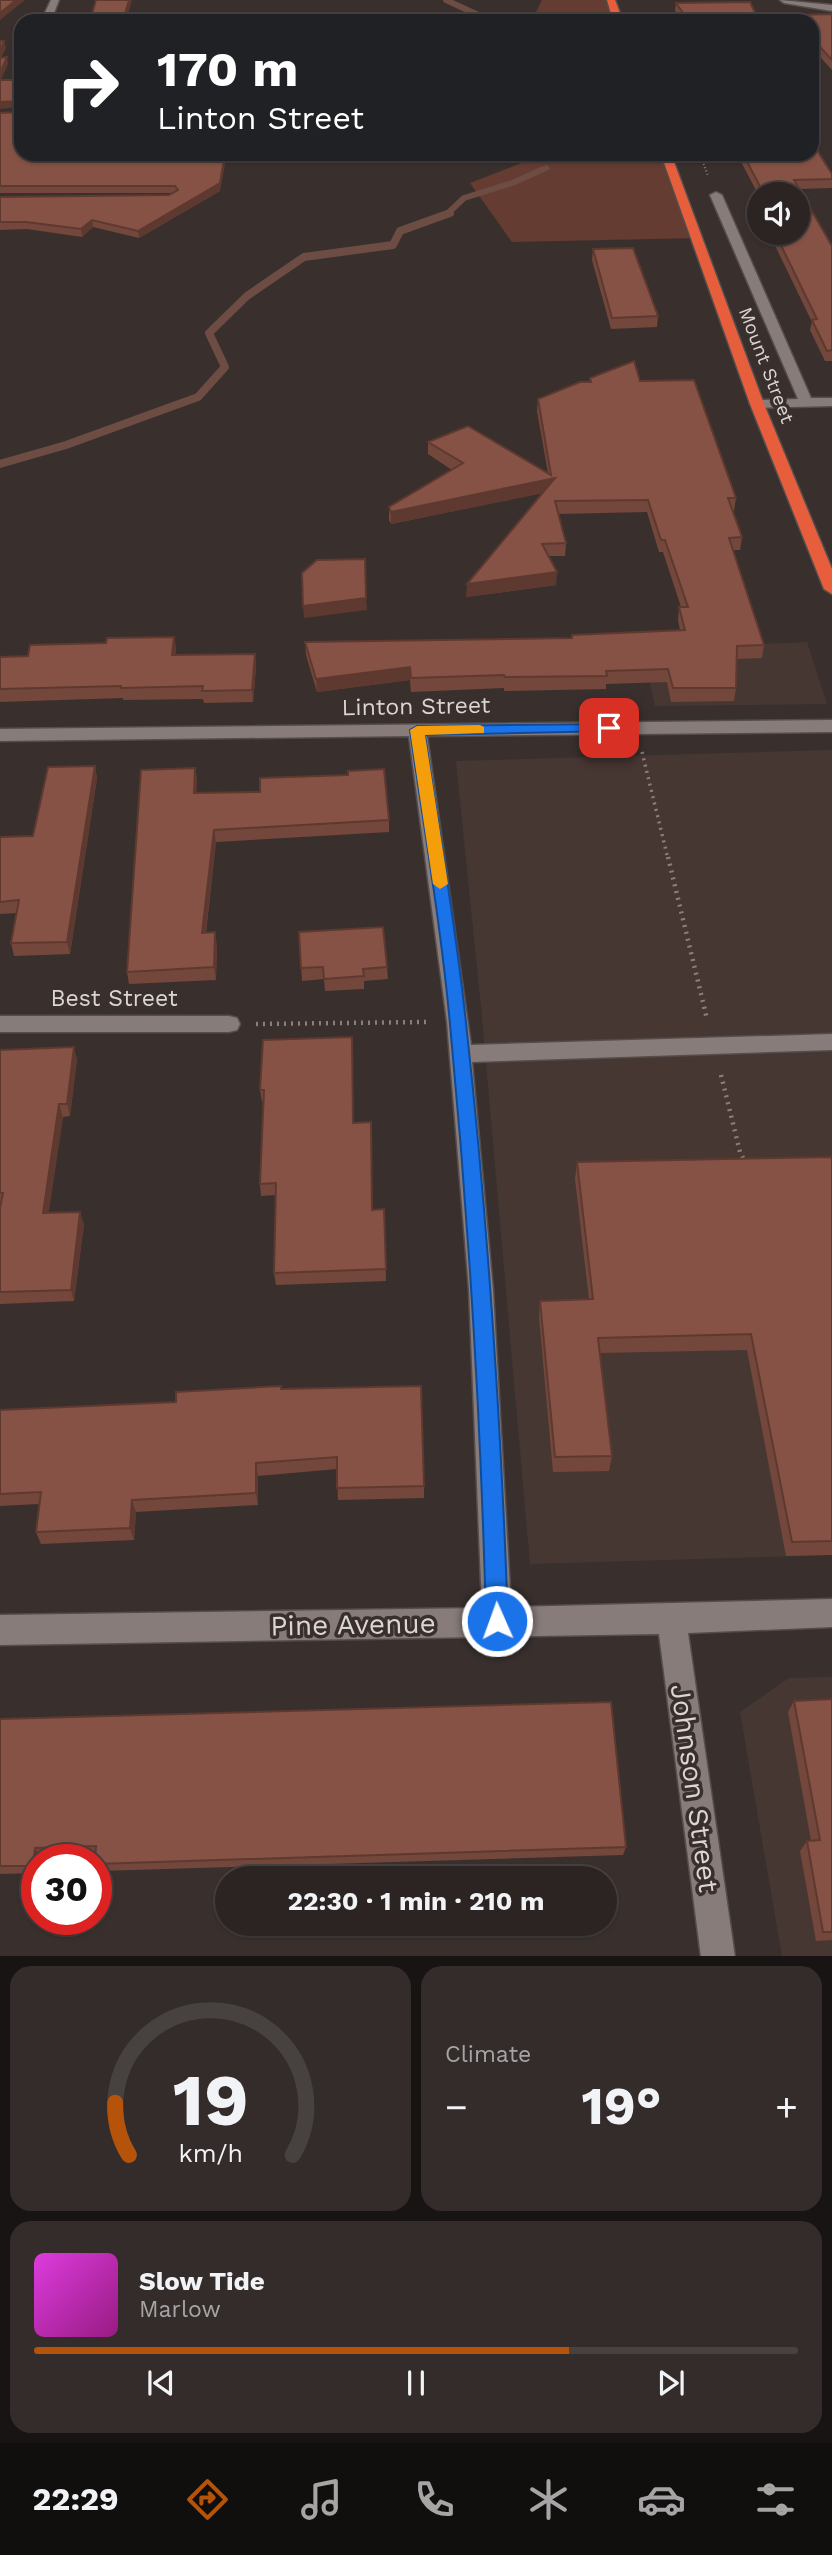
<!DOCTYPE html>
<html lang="en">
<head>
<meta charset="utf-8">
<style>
  :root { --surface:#2b2422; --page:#332c2a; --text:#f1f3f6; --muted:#a6a4a5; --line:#474140; --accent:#b45309 }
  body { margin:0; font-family:"Work Sans",sans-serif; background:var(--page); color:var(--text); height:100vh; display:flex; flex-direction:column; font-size:26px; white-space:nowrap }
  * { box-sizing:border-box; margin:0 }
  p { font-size:23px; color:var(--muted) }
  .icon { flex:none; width:38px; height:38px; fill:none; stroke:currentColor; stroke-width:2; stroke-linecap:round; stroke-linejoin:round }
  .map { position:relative; height:1956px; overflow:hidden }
  .drawer { display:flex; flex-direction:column; gap:10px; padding:10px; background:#181413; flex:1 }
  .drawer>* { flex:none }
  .guide { position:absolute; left:14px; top:14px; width:805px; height:147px; border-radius:21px; box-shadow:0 2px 5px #0004,0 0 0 2px var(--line); background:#202124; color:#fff; overflow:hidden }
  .tools { position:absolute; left:747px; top:182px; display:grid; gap:14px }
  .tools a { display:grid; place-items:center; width:63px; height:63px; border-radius:50%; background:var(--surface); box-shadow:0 2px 5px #0004,0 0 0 2px var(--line); font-size:35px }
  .speed { position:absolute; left:21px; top:1844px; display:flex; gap:14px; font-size:35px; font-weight:700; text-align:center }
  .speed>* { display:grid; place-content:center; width:91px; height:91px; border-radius:50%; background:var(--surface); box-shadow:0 2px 5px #0004,0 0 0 2px var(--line); line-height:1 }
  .speed .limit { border:10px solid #d22; background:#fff; color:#111 }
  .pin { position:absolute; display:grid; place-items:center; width:60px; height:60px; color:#fff; margin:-30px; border-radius:14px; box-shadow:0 4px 10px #0006 }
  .me { position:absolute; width:77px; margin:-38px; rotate:358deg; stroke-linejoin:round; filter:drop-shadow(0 0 5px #0008) }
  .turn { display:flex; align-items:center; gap:24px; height:147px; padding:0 28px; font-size:32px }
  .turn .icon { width:91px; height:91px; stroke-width:2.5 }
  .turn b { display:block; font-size:49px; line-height:60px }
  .big { font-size:52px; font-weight:700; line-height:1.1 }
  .drawer .widget { flex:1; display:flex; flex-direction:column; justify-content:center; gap:10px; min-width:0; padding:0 24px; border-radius:21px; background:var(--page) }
  .drawer .dial { align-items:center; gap:0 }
  .dial svg { height:182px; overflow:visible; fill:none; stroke:var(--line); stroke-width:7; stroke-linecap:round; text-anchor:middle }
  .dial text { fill:var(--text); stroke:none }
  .song { display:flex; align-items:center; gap:21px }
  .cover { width:84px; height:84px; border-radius:10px; background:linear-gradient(135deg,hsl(300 70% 55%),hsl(310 70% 35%)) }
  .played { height:7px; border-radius:4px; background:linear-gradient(90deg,var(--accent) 70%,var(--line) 70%) }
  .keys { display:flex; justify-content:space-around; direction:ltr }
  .heat { display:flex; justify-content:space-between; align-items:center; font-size:38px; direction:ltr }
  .drawer .tiles { flex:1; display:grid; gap:10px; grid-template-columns:1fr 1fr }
  .widget:last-child { grid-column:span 2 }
  .trip { position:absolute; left:215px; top:1866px; width:402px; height:70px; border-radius:35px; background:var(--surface); box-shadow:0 2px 5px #0004,0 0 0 2px var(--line); font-weight:700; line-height:70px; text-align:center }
  .tab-bar { display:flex; height:112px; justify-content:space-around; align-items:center; background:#110e0e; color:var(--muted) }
  .tab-bar .icon { width:49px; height:49px }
  .tab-bar .selected { color:var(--accent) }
  .tab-bar b { font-size:32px; color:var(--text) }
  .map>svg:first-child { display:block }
  .built { fill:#473733 }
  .green { fill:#653c32 }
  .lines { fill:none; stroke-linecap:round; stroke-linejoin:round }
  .stream-far1 { stroke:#6d4c44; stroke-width:6 }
  .stream { stroke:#6d4c44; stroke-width:8 }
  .minor-casing { stroke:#544d4b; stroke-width:3 }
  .highway-casing { stroke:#544d4b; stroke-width:3 }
  .path-far2 { stroke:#87807e; stroke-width:2; stroke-dasharray:1 2.5; stroke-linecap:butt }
  .path-far1 { stroke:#87807e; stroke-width:3.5; stroke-dasharray:2 4.5; stroke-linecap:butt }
  .path { stroke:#87807e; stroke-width:4.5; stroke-dasharray:2 5; stroke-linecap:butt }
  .minor { fill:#877c7a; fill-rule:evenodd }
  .highway { fill:#e75e3d; fill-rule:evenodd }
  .wall { fill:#73473b }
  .shaded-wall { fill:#5e3930 }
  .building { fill:#865245; stroke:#5e3930; stroke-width:2 }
  .route { fill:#1a73e8; stroke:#114b97; stroke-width:2 }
  .slow { fill:#f59e0b }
  .labels { text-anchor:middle; stroke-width:7; stroke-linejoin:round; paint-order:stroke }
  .far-street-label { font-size:19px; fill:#dbd5d3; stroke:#39302e }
  .street-label { font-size:23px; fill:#dbd5d3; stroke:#39302e }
  .near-street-label { font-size:28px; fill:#dbd5d3; stroke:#39302e }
</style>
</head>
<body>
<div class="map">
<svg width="832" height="1957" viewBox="0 0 832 1957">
  <rect width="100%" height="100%" fill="#39302e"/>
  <!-- built -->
  <path class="built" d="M807,642L827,704L655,706L643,649Z
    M832,750V1555L530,1564L482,1017L456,761Z
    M832,1677V1956H782L740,1712L789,1678Z"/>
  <!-- green -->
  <path class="green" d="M542,0H611L618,21H540L535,14Z
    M545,154H666L698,238L512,242L470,183Z"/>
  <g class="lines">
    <!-- stream-far1 -->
    <path class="stream-far1" d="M446,0L491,21
      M446,215L464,198L512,183L546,168"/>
    <!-- stream -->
    <path class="stream" d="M0,464L66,445L198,397L225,367L209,333L247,296L304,257L393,245L400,231L450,213"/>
    <!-- minor casing -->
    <g class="minor-casing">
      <path id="minor" d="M51,0H59L51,21H41Z
        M780,0L832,5V11L784,3Z
        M716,192L722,195L811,398H832V406L757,408L750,404L757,400L798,399L710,195Z
        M832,720V732L427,736L471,1045L832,1034V1050L472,1062L493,1290L511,1607L832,1599V1627L688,1633L735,1957H701L659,1634L0,1645V1615L482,1608L469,1290L447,1022L409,736L0,741V729Z
        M0,1016H229L237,1018L240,1024L237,1030L229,1032H0Z"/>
    </g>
    <!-- highway casing -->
    <g class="highway-casing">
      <path id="highway" d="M607,0H615L623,21H613Z
        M661,154H671L764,404L832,569V594L824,589L750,404Z"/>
    </g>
    <!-- path-far2 -->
    <path class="path-far2" d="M700,154L708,176"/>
    <!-- path-far1 -->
    <path class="path-far1" d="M642,752L668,859"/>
    <!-- path -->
    <path class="path" d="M668,857L707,1019
      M256,1024L426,1022
      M721,1075L740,1152L746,1164"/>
    <!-- minor -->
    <use href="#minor" class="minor"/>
    <!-- highway -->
    <use href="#highway" class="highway"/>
  </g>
  <!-- wall -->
  <path class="wall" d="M676,3L759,21H682L675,11Z
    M832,14V70L812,48V21H791V15Z
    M0,113L220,191L139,238L93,227L82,237L27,229L0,230V197L169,195L173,193H0Z
    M737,154H812L820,155L832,174V188L799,189L832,246V361H825L810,330L812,322L769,233H798V194H760V198Z
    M593,249L658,316L657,327L611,329L592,260Z
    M590,378L640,381L736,498L734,511H732L742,537L740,550H733L764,645L762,658L736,659V688L734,701L671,702L667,682L606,684V689L504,691V688L411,692L410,680L317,692L306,655L305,642L572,638V635L680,630L678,620L679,607H681L663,552H659L647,512L558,514L566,543L565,556H549L556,585L466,597L542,493L391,524L389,520V507L452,470L428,454V442L548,473L537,411L538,399L589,382Z
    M174,637L176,649L175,655L255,654L256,667L253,702L204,703L203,699L123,700V698L0,702V657L28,656L106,643Z
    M95,766L97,778L70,954L14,956L11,943L16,913L0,914V837L33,836Z
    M195,768L197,780L196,793L389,820V832L216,842L206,933L217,945L216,980L129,984L127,972Z
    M299,932L387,967L388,979L364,981V989L325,991L324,979L302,981Z
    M263,1040L354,1123L372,1210L384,1209L386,1281L276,1285L274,1273L276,1195L261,1196L260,1184L264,1102H262L260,1090Z
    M0,1050L77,1059L70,1116L63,1117L48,1213L84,1224L74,1301L0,1304Z
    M832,1157V1555L786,1556L747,1350L599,1353L612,1456L609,1471L553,1472L539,1317L540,1301L589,1299L575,1179L577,1162Z
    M281,1389L424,1486V1498L338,1500L337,1469L258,1476V1505L136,1512L134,1540L41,1544L36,1532L39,1504L0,1506V1410L176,1402Z
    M832,1699V1940L816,1941L800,1851L807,1841H811L788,1712L794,1701Z
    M0,1719L626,1847L623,1855L99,1871L96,1866V1854L40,1856L39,1860H37V1873L0,1874Z"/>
  <!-- shaded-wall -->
  <path class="shaded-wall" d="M16,0H25L0,20V13Z
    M129,0H132L126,21H123Z
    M4,41L6,48L0,60V51Z
    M7,57L8,64L0,82V73Z
    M20,101L21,107L0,109V102Z
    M225,154H227L220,191L139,238L138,231Z
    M92,220L93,227L82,237L81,229Z
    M555,478L554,491L391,524V512Z
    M557,572L556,585L466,597L467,584Z
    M366,598L367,610L304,618L303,606Z
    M174,637L176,649L174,668L172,655Z
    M255,654L256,667L253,702L252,690Z
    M410,667V680L317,692L316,679Z
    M95,766L97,778L70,954L67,942Z
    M195,768L197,780L196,806L194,793Z
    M214,830L216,842L204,946L202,933Z
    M215,932L217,945L216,980L214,967Z
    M74,1047L77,1059L70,1116L67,1104Z
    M59,1104L63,1117L47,1225L43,1213Z
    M80,1212L84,1224L74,1301L71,1290Z
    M256,1463L258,1476V1505L256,1493Z
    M132,1500L136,1512L134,1540L130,1528Z
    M35,1848L40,1856L39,1860H37V1872L33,1866Z"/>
  <!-- building -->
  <path class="building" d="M0,0H16L0,13Z
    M96,0H129L123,21H90Z
    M750,2L759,21H689L676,3Z
    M832,14V60L812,38V21H797L791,15Z
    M0,41H4L0,51Z
    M7,57L0,73V58Z
    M0,80H21V105L20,101L0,102Z
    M21,111V154H225L220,183L138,231L92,220L81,229L26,222H0V197L169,195L178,190L175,186H0V113L20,112Z
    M812,137L820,155L832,174V179L794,180L832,246V350L827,351L812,320L817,319L775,233H798V194H764L743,154H812Z
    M633,248L658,316L612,318L593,249Z
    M634,361L640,381L694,380L736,498H728L742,537L729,538L764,645L737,646L736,688H673L668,669L606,671L607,676L505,677L504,675L411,678L410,667L316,679L305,642L572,638V635L685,630L679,607H688L665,540H661L648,500L555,501L566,543L542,544L557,572L467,584L555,478L391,512L389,507L463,463L428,442L468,426L551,475L538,399L580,382H591L590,378Z
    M365,559L366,598L303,606L302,573L317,560Z
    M174,637L172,655L255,654L252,690L202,691L203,686L121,688V686L0,689V657L28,656L30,645L106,643L107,638Z
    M95,766L67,942L11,943L19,900L0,902V837L33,836L48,767Z
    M195,768L194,793L260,792V778L348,775V771L384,769L389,820L214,830L202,933L215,932L214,967L127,972L141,770Z
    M383,927L387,967L363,969L364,976L324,979L323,967L301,968L299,932Z
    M352,1037L353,1123L371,1122L372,1210L384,1209L386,1269L274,1273L276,1183L260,1184L264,1090H260L263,1040Z
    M74,1047L67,1104H59L43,1213L80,1212L71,1290L0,1292V1208L3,1193H0V1050Z
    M832,1157V1541L792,1542L751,1334L598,1338L612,1456L555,1457L540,1301L593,1299L577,1162Z
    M281,1386V1389L421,1386L424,1486L337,1488V1457L256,1463V1493L132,1500L130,1528L36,1532L41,1492L0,1494V1410L176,1402V1392Z
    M832,1699V1932H823L807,1841L820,1840L794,1701Z
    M611,1702L626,1847L96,1864V1860H95L96,1846L35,1848L33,1866H0V1719Z"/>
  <!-- route -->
  <path class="route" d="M609,724L616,728L614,731L425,735C439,831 456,927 466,1023C488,1222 501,1422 508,1621L504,1629L497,1632L489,1629L486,1621C481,1422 469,1223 450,1024C441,926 424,828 410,730L417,726Z"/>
  <!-- slow -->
  <path class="slow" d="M480,725L484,727V733L425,735L448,884L440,889L433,884L410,730L417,726Z"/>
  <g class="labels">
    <!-- far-street labels -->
    <g class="far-street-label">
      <text transform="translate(767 365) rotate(69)" y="7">Mount Street</text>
    </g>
    <!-- street labels -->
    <g class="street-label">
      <text transform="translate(416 706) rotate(-1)" y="8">Linton Street</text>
      <text x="114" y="1006">Best Street</text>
    </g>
    <!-- near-street labels -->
    <g class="near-street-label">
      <text transform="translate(353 1624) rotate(-1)" y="10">Pine Avenue</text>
      <text transform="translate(695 1788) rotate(82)" y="10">Johnson Street</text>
    </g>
  </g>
</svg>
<div class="tools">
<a><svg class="icon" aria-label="sound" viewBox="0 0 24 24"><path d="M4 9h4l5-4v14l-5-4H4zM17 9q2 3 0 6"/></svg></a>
</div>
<div class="speed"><div class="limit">30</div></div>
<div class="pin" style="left:609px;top:728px;background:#d93025"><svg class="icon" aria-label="arrive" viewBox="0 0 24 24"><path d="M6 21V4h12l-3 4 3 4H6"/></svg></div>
<svg class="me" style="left:497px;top:1621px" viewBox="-20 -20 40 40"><circle r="17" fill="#1a73e8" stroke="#fff" stroke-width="3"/><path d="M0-11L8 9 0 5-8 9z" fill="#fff"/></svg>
<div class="trip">22:30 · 1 min · 210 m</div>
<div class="guide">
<div class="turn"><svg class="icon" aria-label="right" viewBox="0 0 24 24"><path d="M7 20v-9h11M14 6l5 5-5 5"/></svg><div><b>170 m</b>Linton Street</div></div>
</div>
</div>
<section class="drawer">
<div class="tiles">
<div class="widget dial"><svg viewBox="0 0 100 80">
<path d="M14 69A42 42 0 1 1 86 69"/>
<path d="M14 69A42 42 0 0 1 8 46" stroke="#b45309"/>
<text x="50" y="56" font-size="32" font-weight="700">19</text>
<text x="50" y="72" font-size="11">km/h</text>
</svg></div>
<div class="widget"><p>Climate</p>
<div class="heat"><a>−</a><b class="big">19°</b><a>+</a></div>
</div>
<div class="widget">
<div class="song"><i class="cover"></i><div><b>Slow Tide</b><p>Marlow</p></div></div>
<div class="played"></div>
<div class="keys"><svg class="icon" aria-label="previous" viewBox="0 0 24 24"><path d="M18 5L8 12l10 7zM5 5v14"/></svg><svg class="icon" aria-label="pause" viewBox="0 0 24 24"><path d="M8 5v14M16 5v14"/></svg><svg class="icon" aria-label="next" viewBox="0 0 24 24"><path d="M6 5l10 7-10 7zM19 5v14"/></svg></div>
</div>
</div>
</section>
<nav class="tab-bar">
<b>22:29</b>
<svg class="icon selected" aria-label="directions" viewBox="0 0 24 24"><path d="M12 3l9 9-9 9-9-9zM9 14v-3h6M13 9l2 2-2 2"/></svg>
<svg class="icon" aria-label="music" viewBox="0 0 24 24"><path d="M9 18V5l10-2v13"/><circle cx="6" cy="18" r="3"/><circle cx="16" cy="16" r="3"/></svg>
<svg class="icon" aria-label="phone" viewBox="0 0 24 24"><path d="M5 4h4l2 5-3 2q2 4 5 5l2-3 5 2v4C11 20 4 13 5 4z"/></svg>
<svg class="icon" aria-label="climate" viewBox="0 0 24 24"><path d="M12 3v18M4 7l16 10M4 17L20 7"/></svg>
<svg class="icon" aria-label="car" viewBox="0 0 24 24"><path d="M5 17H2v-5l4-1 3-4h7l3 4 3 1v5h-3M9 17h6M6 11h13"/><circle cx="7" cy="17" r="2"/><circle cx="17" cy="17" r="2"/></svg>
<svg class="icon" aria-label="filters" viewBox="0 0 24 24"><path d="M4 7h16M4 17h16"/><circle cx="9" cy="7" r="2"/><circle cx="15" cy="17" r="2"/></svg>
</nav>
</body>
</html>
